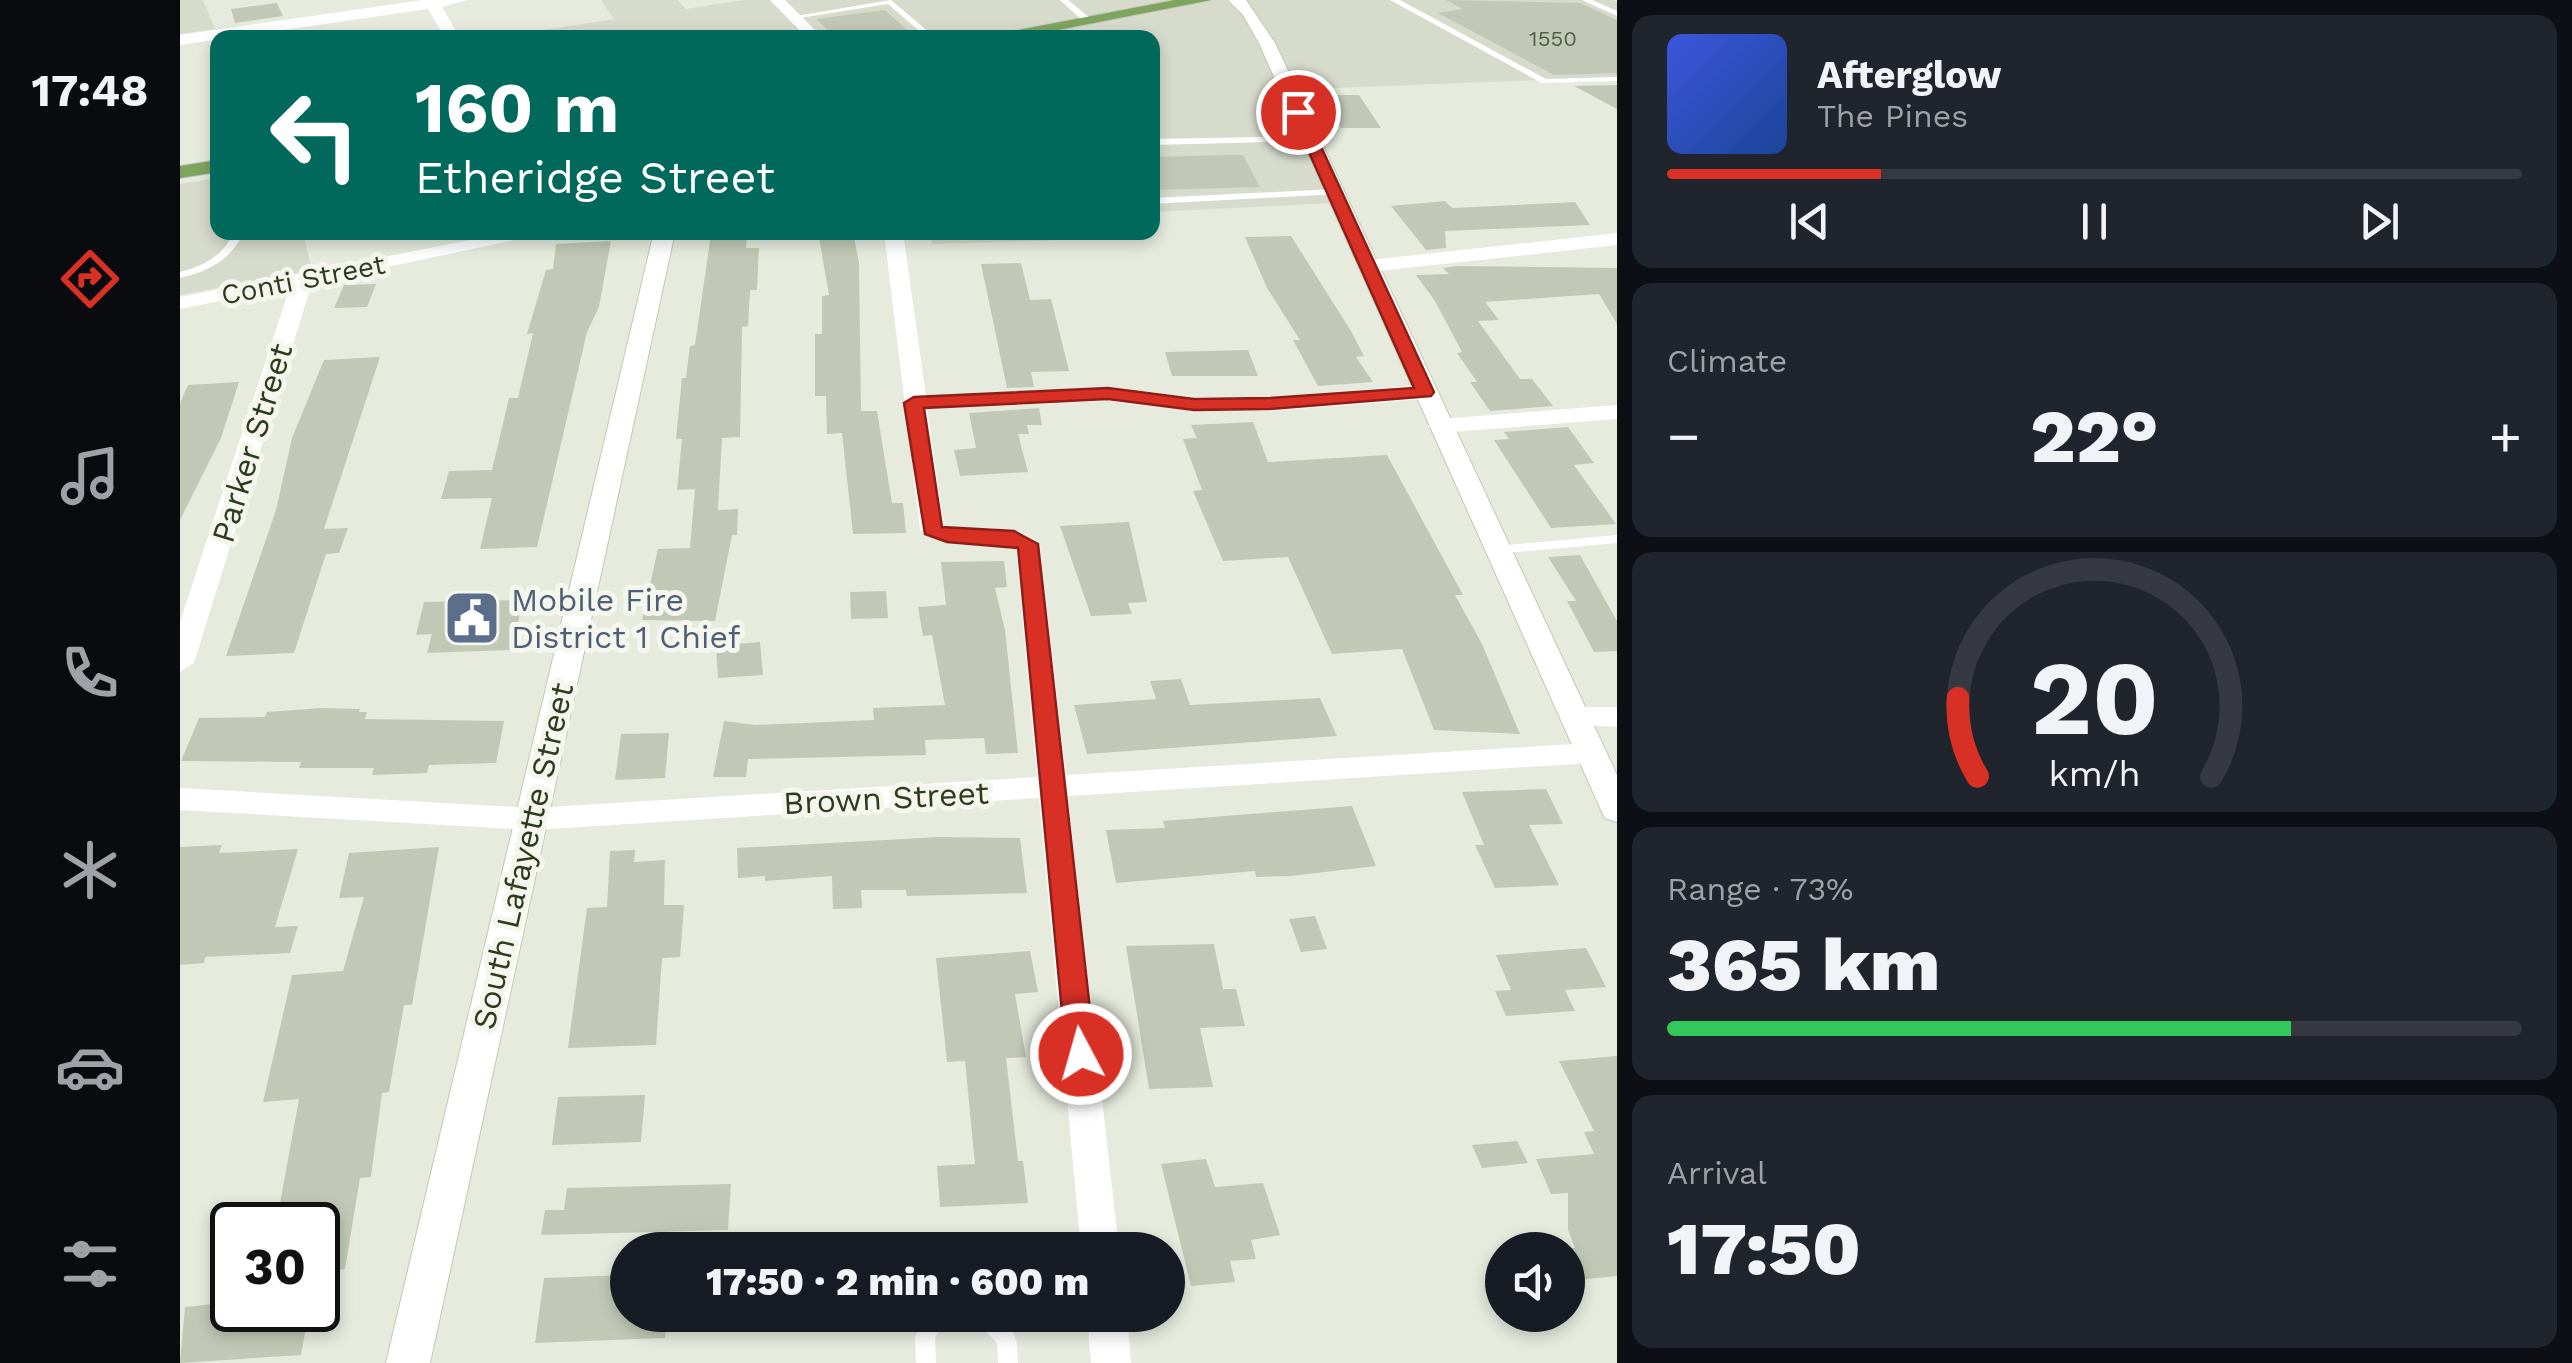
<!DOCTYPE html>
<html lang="en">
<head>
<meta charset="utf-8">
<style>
  :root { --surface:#171b24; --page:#20242c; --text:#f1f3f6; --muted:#9ea1a6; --line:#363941; --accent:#d93025 }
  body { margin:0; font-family:"Work Sans",sans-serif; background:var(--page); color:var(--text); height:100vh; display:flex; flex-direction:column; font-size:38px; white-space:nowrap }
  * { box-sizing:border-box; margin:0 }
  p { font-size:32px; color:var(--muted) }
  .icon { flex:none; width:55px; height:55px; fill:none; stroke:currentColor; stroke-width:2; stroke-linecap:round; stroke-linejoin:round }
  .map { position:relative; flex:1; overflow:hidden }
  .side { display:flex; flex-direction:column; gap:15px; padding:15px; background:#0d0f14; width:955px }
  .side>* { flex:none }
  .top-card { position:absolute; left:30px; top:30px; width:950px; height:210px; border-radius:20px; box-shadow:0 5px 15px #0003; background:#00695c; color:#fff; overflow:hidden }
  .tools { position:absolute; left:1305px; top:1232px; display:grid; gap:20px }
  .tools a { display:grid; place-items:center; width:100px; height:100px; border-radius:50%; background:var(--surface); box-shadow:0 5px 15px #0003; font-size:50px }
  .speed { position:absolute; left:30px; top:1202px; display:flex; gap:20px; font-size:50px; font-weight:700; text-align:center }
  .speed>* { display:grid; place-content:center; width:130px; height:130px; border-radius:50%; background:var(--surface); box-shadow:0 5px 15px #0003; line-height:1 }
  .speed .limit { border:5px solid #111; border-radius:15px; background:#fff; color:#111 }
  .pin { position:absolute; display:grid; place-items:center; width:85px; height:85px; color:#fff; margin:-42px; border:5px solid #fff; border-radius:50%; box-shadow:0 2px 10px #0007 }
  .me { position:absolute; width:110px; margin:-55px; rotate:354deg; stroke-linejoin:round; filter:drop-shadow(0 0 8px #0008) }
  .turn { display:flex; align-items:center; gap:35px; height:210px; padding:0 40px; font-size:45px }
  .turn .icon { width:130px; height:130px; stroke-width:2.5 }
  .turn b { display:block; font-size:70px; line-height:85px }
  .big { font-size:75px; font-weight:800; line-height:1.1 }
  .side .widget { flex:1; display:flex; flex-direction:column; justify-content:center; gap:15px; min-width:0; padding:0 35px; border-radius:20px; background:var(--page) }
  .side .dial { align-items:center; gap:0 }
  .dial svg { height:260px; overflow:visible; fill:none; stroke:var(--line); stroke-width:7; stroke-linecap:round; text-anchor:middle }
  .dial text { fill:var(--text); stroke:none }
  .song { display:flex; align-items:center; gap:30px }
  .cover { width:120px; height:120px; border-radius:15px; background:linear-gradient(135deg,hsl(230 70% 55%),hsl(220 70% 35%)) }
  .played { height:10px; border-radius:5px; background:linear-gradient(90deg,var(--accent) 25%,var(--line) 25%) }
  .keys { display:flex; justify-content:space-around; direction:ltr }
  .heat { display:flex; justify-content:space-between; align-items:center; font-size:55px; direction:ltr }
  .charge { height:15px; border-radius:8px; background:linear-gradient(90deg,#34c759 73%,var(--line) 0) }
  .trip { position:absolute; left:430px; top:1232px; width:575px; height:100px; border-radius:50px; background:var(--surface); box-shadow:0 5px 15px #0003; font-weight:800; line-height:100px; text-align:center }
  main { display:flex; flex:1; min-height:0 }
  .dock { display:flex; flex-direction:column; width:180px; justify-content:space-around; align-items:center; background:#090b0e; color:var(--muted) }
  .dock .icon { width:70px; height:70px }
  .dock .on { color:var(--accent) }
  .dock b { font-size:45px; color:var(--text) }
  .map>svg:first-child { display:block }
  .built { fill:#d6dbcc }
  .building { fill:#c1c9b6 }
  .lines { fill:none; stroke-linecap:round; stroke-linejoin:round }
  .secondary-casing { stroke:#c0cbb0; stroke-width:2 }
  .primary-casing { stroke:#c4c8c0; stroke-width:2 }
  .lane { fill:#fff; fill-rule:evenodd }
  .street { fill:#fff; fill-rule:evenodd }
  .secondary { fill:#fff; fill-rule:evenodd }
  .primary { fill:#7fa45e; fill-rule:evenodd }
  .route { fill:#d93025; stroke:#8d1f18; stroke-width:2.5 }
  .labels { text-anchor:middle; stroke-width:10; stroke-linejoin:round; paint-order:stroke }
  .far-number-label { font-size:22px; fill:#515f44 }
  .far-street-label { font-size:28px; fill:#2c3c1e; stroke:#f5f7ee }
  .street-label { font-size:32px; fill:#2c3c1e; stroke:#f5f7ee }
  .service-label { font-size:32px; fill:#4e5e75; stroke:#f5f7ee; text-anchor:start }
</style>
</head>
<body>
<main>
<nav class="dock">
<b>17:48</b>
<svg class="icon on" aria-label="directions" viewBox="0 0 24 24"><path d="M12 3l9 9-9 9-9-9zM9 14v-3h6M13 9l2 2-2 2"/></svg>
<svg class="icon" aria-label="music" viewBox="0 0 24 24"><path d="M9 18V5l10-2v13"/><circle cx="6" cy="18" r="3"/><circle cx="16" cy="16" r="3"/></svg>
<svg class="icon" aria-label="phone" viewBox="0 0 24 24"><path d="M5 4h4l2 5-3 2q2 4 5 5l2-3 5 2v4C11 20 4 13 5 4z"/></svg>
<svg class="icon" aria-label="climate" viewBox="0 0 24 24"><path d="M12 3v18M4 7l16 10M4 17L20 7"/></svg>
<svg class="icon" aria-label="car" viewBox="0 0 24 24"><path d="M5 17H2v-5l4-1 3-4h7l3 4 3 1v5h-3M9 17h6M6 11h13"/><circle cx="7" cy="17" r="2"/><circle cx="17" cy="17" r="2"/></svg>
<svg class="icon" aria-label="filters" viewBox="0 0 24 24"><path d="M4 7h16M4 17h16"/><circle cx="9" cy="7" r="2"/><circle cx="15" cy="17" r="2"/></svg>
</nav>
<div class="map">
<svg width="1437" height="1363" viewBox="0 0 1437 1363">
  <rect width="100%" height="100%" fill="#e6ebde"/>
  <!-- built -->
  <path class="built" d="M0,0H23L35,29L0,34Z
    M421,0H498L506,9L564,0H1432L1437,2V77L1102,90L1153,203L973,212L972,38H312L434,19Z
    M37,178L38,232L123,233L132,270L0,295V184Z
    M948,232L949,238L752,244L750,233Z"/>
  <!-- building -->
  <path class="building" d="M1266,0L1400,3L1437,20V73L1374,75L1258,13L1283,9Z
    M97,3L103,16L55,23L51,9Z
    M705,10L727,30L656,38L636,19Z
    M1437,85V109L1394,86Z
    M1141,95H1179L1201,128H1161Z
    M1049,155H1063L1080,187L972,190V157Z
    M1265,201L1272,208L1395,202L1410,225L1265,231L1266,248L1246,250L1211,206Z
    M638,232H673L679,263L681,411H697L712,503H723L726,533L673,534L662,433L647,434L646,396H635V334H642V296L649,295Z
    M567,233L566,248H579L577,290H570L568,326L562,327L560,437L542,438L538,510L558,509L557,535H552L535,621L462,620L478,549L510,548L515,489L497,490L502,439H496L502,378H506L510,346L515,345L531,234Z
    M1111,236L1171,331L1184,356L1176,357L1193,382L1138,386L1113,340H1120L1087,288L1065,237Z
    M431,241L419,307L407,332L357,547L300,549L312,498L261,499L269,471L312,470L329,398H338L353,333L347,334L366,270L373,269L376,244Z
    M841,263L850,300L871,299L889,371L851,372L854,387L827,388L801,264Z
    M1278,266L1437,268V324L1419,294L1305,302L1319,320L1298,321L1340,379H1352L1373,406L1310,411L1290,382H1297L1277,353L1282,352L1255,301L1236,275L1269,274L1263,268Z
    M196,284L187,307L154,308L164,285Z
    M1068,350L1078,376H992L985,352Z
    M200,357L144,529L168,528L159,553L146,554L114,653L46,656L96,510L112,438L144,360Z
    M59,382L41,438L0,520V403L8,385Z
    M859,408L862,425H847L849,434H838L848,472L780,476L774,450L796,448L789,413Z
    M1073,422L1088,462L1207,455L1283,595H1275L1302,644L1340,734L1254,730L1222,649L1152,654L1108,557L1043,561L1013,491L1022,490L1003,439L1017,438L1011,425Z
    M1388,427L1414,463L1394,465L1436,524L1371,528L1314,440L1329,439L1324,432Z
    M949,522L967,602L948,603L952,614L911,616L880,526Z
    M1400,555L1437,621V651L1414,652L1387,601H1396L1368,557Z
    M824,561L827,587L815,588L825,630L838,753L806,754L804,738L745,740L746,755L568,759L566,777H533L544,721L575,725L694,720L693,708L765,705L752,635L743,636L738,607L766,605L761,562Z
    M706,591L708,618L671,619L670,592Z
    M343,600L332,650L247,653L252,634L236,635L244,602Z
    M580,642L583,675L538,678L536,646Z
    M1001,679L1010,705L1140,698L1157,736L907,754L894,705L976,699L970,681Z
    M142,708L180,709L179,712H187L185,719L324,721L316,763L249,765L247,773L192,775L194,768H119L121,762L1,761L19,718L85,717L87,712Z
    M489,733L485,778L435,780L441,734Z
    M1366,789L1383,824L1349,825L1379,885L1315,888L1295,845H1304L1282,792Z
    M1172,806L1196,866L1111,876L1076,877L1075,871L936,883L926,830L985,828L983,821Z
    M760,837L840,838L847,893L727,896L726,890H681L682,908L653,909L652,876L585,881V876L558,878L557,848Z
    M42,845L39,853L118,849L95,927L118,926L110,953L25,957L24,963L0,965V847Z
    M259,847L232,1005H224L209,1092L202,1093L191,1177L180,1178L165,1269L138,1272V1225H96L119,1099L83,1102L112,975L163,971L184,897L159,898L169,853Z
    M455,850L454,862L485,860L484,905H504L500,957L482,958L476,1045L388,1048L407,908L427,907L430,851Z
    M1135,916L1147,949L1121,952L1109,919Z
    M1034,944L1043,989H1056L1065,1026L1020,1028L1033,1087L969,1089L946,946Z
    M1406,948L1426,987L1385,990L1395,1011L1326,1016L1315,991L1331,990L1316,955Z
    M850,951L858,992L835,994L846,1057L826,1058L838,1161H843L848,1203L760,1207L757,1166L795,1164L785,1061L767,1062L756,958Z
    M1437,1056V1276L1388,1281V1248H1395L1388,1230V1193L1371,1194L1356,1159L1414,1154L1404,1132L1414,1131L1379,1061Z
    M465,1095L461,1142L372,1145L378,1097Z
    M1337,1141L1348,1163L1302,1168L1292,1145Z
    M1026,1159L1035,1187L1083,1183L1100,1235L1071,1240L1076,1259L1050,1261L1055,1282L1011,1286L981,1164Z
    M551,1184L548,1230L361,1235L365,1210H384L387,1188Z
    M448,1275V1315H487L485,1338L355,1343L364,1278Z
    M52,1302V1310H129L121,1355L0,1363L5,1307Z"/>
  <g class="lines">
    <!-- secondary casing -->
    <g class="secondary-casing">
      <path id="secondary" d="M1048,0H1066L1095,43L1437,775V822L1425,818L1421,810L1079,43L1063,15Z
        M474,232H495L250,1363H206Z"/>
    </g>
    <!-- primary casing -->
    <g class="primary-casing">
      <path id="primary" d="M995,0H1031L837,38H797Z
        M38,160V172L0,178V166Z"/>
    </g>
    <!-- lane -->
    <path class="lane" d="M711,0L756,38H747L708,4L614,19L610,17Z
      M880,0H888L910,18V22H904Z
      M1210,0H1220L1366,79L1437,77V81L1362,83Z
      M1402,0H1412L1437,11V16Z
      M1133,136V140L1130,141L972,145V139Z
      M1155,189L1158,190V194L972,204V198Z
      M54,232H64C51,260 29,271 0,278V272C24,266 43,256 54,232Z
      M1437,535V543L1317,554L1311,550L1317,546Z
      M747,1315H816C837,1335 837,1334 838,1363H818L817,1343L802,1328L778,1322L761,1327L755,1338L756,1363H736L735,1337Z"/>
    <!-- street -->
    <path class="street" d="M243,0H288L262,7L280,38H265L248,9L0,45V35Z
      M590,0H605L643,38H627Z
      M331,232H372L132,283L14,663L0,672V622L110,287L0,309V297Z
      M704,232H723L746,396L928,387L1014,397H1089L1245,385L1256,392L1245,399L1089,411H1014L928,401L747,409L764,526C793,531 839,522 860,545L886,775L1411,743L1425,753L1411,763L888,796L939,1250H901L859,798L353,830L0,810V788L353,808L857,777L836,549L764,541L740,530Z
      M1437,233V245L1189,272L1179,266L1189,260Z
      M1437,405V419L1259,433L1248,426L1259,419Z
      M1394,707H1437V727L1384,724L1380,717L1384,710Z
      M907,1315H947L951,1363H911Z"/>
    <!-- secondary -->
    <use href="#secondary" class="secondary"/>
    <!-- primary -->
    <use href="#primary" class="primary"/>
  </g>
  <!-- route -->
  <path class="route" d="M1118,108L1125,112L1254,392L1251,396L1090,409L1014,410L928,399L744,408L762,527L834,531L858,544L915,1054L911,1062L901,1066L891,1062L886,1054L838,548L767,542L745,534L724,403L734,397L928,388L1014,399L1090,398L1234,388L1111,112Z"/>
  <!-- icons -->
  <defs>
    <g id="civic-square" transform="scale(2.875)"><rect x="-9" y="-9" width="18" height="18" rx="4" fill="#5c6f8a" stroke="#f5f7ee"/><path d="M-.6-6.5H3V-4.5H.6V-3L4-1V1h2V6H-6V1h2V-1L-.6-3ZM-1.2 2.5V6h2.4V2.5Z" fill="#fff"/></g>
  </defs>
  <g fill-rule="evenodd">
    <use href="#civic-square" x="292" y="618"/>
  </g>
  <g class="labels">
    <!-- far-number labels -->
    <g class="far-number-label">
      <text x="1373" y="46">1550</text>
    </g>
    <!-- far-street labels -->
    <g class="far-street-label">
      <text transform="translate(123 279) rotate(-11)" y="10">Conti Street</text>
    </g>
    <!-- street labels -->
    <g class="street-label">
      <text transform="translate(72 443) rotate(-73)" y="11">Parker Street</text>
      <text transform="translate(706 798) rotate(-3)" y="11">Brown Street</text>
      <text transform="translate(343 856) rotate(-77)" y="11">South Lafayette Street</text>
    </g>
    <!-- service labels -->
    <g class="service-label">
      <text x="331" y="611">Mobile Fire<tspan x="331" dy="37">District 1 Chief</tspan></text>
    </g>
  </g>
</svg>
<div class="tools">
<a><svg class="icon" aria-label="sound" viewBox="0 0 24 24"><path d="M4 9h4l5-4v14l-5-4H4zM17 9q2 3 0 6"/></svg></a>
</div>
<div class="speed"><div class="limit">30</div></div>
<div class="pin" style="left:1118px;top:112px;background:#d93025"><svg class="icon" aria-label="arrive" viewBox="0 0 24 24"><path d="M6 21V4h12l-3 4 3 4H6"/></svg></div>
<svg class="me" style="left:901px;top:1054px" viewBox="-20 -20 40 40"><circle r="17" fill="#d93025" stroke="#fff" stroke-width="3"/><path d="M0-11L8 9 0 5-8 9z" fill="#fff"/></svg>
<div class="trip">17:50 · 2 min · 600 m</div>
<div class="top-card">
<div class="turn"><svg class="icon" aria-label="left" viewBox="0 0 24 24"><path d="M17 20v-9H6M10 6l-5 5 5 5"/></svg><div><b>160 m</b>Etheridge Street</div></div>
</div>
</div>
<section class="side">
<div class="widget">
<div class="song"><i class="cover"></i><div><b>Afterglow</b><p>The Pines</p></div></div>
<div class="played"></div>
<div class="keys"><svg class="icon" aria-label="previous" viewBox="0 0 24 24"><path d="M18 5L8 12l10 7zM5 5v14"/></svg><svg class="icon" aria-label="pause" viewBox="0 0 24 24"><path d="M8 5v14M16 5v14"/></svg><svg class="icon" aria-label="next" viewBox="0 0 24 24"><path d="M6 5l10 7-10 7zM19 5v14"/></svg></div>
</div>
<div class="widget"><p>Climate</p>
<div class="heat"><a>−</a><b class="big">22°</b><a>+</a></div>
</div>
<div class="widget dial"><svg viewBox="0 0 100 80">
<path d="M14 69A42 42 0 1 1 86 69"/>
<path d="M14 69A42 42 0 0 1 8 45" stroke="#d93025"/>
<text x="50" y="56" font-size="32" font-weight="700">20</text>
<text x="50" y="72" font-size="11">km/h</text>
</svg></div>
<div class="widget"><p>Range · 73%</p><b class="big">365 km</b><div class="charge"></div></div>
<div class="widget"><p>Arrival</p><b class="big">17:50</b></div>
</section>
</main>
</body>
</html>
